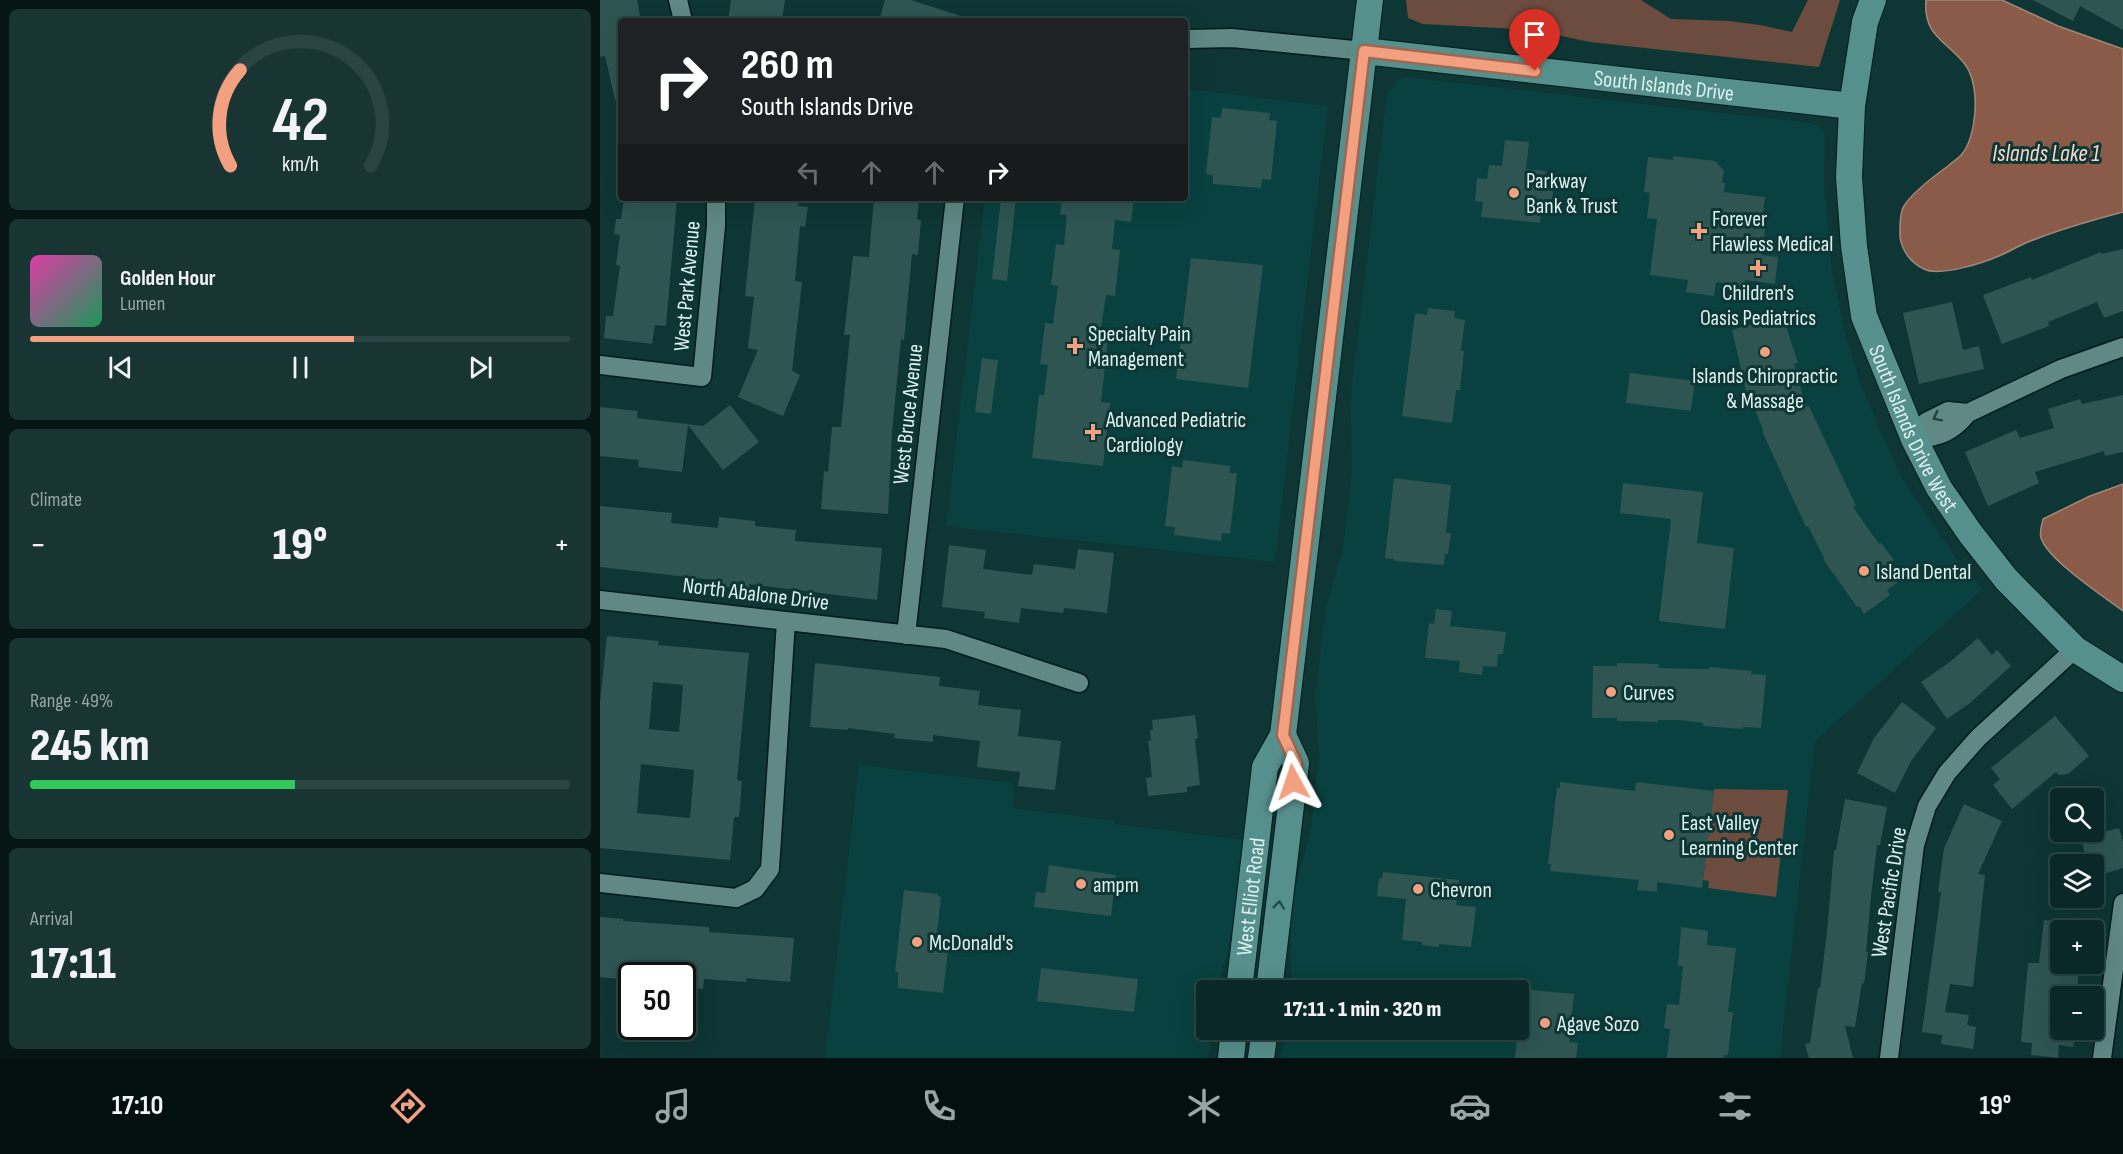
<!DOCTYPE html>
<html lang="en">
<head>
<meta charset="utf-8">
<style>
  :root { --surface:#0a2827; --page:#183433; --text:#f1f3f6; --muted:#99a6a7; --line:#2a4444; --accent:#f2a080 }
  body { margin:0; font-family:"Sofia Sans Condensed",sans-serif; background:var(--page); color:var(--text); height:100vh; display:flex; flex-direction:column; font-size:22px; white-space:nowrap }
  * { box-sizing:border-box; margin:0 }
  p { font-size:20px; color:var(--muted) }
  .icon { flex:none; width:33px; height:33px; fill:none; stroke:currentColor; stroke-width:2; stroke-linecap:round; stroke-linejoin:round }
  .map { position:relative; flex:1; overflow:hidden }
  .side { display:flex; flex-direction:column; gap:9px; padding:9px; background:#061615; width:600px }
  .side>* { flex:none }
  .banner { position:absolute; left:18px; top:18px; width:570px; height:183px; border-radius:6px; box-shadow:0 6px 24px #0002,0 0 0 2px var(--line); background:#202124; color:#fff; overflow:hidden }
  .tools { position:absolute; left:1450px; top:788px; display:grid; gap:12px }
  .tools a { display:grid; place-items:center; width:54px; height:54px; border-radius:6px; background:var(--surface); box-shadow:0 6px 24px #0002,0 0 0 2px var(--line); font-size:30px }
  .speed { position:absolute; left:18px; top:962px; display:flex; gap:12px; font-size:30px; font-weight:700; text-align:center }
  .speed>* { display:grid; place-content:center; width:78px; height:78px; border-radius:50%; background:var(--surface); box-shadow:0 6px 24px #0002,0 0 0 2px var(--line); line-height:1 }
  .speed .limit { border:3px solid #111; border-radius:9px; background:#fff; color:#111 }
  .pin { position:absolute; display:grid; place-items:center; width:51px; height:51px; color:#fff; margin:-62px -26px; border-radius:50% 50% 50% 0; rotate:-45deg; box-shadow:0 0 6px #0007 }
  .pin .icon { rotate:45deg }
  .me { position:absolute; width:66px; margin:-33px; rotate:355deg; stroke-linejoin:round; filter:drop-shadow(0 0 4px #0008) }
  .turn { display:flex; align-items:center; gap:21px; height:126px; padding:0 24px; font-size:27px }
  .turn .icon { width:78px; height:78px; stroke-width:2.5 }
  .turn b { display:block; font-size:42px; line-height:51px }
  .lanes { display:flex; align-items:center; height:57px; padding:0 24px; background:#0003; justify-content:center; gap:30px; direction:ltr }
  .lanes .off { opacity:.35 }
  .big { font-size:45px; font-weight:800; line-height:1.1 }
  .side .tile { flex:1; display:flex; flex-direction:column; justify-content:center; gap:9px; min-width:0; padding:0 21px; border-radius:9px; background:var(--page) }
  .side .dial { align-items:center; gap:0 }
  .dial svg { height:156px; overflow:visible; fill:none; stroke:var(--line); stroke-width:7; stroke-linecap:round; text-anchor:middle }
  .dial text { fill:var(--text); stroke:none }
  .song { display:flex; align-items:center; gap:18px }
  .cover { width:72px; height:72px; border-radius:9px; background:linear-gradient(135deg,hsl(320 70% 55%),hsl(150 70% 35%)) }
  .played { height:6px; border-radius:3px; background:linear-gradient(90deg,var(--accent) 60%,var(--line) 60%) }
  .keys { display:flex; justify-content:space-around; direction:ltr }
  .heat { display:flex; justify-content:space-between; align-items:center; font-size:33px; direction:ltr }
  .charge { height:9px; border-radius:4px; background:linear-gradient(90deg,#34c759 49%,var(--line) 0) }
  .trip { position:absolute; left:596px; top:980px; width:333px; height:60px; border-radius:6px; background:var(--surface); box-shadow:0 6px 24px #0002,0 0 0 2px var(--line); font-weight:800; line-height:60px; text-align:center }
  .tab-bar { display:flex; height:96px; justify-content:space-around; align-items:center; background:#041010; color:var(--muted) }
  .tab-bar .icon { width:42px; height:42px }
  .tab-bar .selected { color:var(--accent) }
  .tab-bar b { font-size:27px; color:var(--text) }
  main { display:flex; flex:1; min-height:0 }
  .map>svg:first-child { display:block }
  .built { fill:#08413f }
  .green { fill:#6c4c3f }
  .water { fill:#8a5b48; stroke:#a3887a; stroke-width:1.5 }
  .building { fill:#2e5552; fill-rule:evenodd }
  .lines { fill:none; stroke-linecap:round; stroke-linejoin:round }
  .street-casing { stroke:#001c1b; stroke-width:21 }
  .secondary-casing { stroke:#001c1b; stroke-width:28 }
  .street { stroke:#608885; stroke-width:18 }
  .secondary { stroke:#56908c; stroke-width:26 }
  .oneway { stroke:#1e4644 }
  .oneway2 { stroke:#204c4a }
  .route-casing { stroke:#9d6853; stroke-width:15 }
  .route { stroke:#f2a080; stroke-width:10 }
  .poi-dot { fill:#f2a080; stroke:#0e3634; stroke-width:2 }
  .labels { text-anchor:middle; stroke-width:6; stroke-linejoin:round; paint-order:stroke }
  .street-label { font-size:22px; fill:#dcf1ef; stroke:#0e3634 }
  .poi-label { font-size:22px; fill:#dcf1ef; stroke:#0e3634; text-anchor:start }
  .water-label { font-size:24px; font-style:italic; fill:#f7d7cb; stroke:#0e3634 }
</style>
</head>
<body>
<main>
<section class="side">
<div class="tile dial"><svg viewBox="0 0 100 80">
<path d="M14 69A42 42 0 1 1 86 69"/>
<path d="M14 69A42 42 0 0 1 19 20" stroke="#f2a080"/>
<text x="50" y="56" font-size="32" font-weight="700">42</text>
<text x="50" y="72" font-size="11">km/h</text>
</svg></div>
<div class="tile">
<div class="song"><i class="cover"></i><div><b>Golden Hour</b><p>Lumen</p></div></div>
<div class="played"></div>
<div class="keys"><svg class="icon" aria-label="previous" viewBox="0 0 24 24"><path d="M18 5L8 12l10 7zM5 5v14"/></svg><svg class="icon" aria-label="pause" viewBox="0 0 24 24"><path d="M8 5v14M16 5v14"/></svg><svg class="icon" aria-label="next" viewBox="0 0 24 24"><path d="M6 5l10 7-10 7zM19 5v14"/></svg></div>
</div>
<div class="tile"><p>Climate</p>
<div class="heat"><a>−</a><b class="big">19°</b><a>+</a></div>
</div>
<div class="tile"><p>Range · 49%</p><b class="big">245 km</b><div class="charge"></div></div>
<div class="tile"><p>Arrival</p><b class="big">17:11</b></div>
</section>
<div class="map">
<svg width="1523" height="1058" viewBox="0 0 1523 1058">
  <rect width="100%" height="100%" fill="#0e3634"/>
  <!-- built -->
  <path class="built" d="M806,77L1211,123L1219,126L1223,131L1225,139L1224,182L1232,271L1245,332L1261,386L1301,477L1358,561L1383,589L1215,741L1180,1058H680L688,1029H918V990H692L690,922L694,894L711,828L719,756L715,696L726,607L743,549L752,469L750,401L787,93L799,80Z
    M585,89L728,106L675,562L346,526L385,198H585Z
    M259,765L414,783L413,808L515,821V824L642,840L631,939L617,990H606V1029H612L608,1058H225Z"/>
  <!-- green -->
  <path class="green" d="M806,0H1041L1071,19L1129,21L1160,25L1192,32L1208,0H1240L1219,67L990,42L933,30L823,24L808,18Z
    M1114,789L1188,790L1176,897L1108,888L1109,881L1103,880Z"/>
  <!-- water -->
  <path class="water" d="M1326,0H1402L1458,26L1523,49V212C1493,220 1464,228 1436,239C1423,243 1411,251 1399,256C1383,263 1339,277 1324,269C1311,263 1302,251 1300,237C1300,228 1299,214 1304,206C1311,194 1337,174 1348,166C1352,162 1358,159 1362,154C1371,143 1374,125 1375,111C1376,96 1374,75 1364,63C1345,40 1323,35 1326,0Z
    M1523,484V611C1503,596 1448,560 1441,538C1439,532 1442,525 1443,519L1490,496Z"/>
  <!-- building -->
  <path class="building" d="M0,0H37L40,16L21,20V99L15,100L5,56L0,57Z
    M131,0H185L182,21H128Z
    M285,0H311L367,18L366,21H279Z
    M1433,0H1523V30L1480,6L1473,21Z
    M622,108L670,113L669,120L677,121L671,180L662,179L661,188L613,184V175L606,174L612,117L621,118Z
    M905,140L929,142L926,169L946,171L945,184L954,185L951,211L941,209L940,223L881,217L883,202L875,201L877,178L887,179L889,165L902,166Z
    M1073,156L1115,161L1124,171L1122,182L1125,183L1124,192L1165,197L1161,228L1165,229L1162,255L1178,257L1175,284L1145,280L1144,286L1116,282L1114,296L1086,292L1088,280L1050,275L1057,219L1047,218L1050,193L1044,192L1048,157L1073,160Z
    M24,198H77L66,326L55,325L52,344L4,338L6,316H13L20,266L16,265L20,235L14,234L16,219H21Z
    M155,198H199L198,206L208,207L205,227L200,226L195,281L202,282L192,371L200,375L183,416L138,397L158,350L148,348L154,297L145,296Z
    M274,198H319L317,219L321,220L318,255L312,254L304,340L301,339L292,432L288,514L221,509L224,471L228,472L232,427H241L250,335H244L253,256L269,257Z
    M401,198H416L407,281L392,279Z
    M462,198H534L531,222L515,220L512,249L520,250L515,296L506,295L501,328L509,329L501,402L510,403L503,466L432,458L439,395H444L448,365L440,364L445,323L453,324L458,286L451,285L456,244L464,245L467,215L460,214Z
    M1523,249V311L1504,318L1497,302L1448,322L1449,326L1402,344L1383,295L1431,277L1432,280L1501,252V254Z
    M591,258L663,265L648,388L576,379Z
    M1352,302L1363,350L1379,346L1384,369L1319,384L1303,313Z
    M828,308L855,311L854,318L865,320L861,351H864L860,390H856L852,423L802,416L815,313L827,315Z
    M1166,320L1167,325L1184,320L1198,363L1194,364L1206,407L1209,406L1256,506L1253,507L1279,544L1281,543L1294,560L1290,562L1302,579L1287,590L1290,595L1264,614L1259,606L1257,607L1223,559L1224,558L1208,526L1206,527L1162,431L1163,430L1149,394L1147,395L1132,330Z
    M382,358L398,360L391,414L375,412Z
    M1030,373L1095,381L1091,411L1026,403Z
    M1523,395V452L1505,456L1504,451L1435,472L1439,483L1388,506L1365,452L1416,430L1420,438L1454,428L1448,409L1480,399L1482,404Z
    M130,405L159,442L123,470L88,425L82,472L38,467L39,460L0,456V407L38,411L37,418L103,426Z
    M583,460L630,466V473H637L630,534L622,533L621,541L574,535L575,527L565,526L572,466L582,468Z
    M794,478L851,485L846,533H851L848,554H845L844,565L794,561V559L785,558Z
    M1023,483L1103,492L1097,543L1134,548L1125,629L1059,621L1071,519L1020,513Z
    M0,506L72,513L71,523L118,528L119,517L155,521V526L196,530L195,541L282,548L277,600L149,584V589L112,586L113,580L0,567Z
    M349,545L386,550L383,569L432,575L434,564L475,569L478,549L514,553L507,613L464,608L463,613L421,608L419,623L384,618L385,612L342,607Z
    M836,609L852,611L850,626L906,632L903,654H898L897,667L883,666L882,675L859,672L860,661L825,658L829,623L834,624Z
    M7,636L59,641L58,645L149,653L137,780L142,781L139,817H134L130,860L0,848V703ZM53,682L83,685L79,732L49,729ZM41,764L94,770L90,818L37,813Z
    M1378,638L1392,655L1397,650L1411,666L1370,703L1347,719L1321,682L1351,661Z
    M215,663L340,677L339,686L380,691L378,705L421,710L418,736L461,741L455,790L418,786L420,772L377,767L380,741L333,735V742L294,738L295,734L248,728V730L210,727Z
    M1017,663L1059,664L1058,668L1109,669V667L1152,671L1151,674L1166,675L1161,728L1143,727V729L1103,726V723L1080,720H1058V722L1017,721V718H992L993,666H1017Z
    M1302,702L1336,728L1311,761L1295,793L1257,773L1274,738Z
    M595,715L598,738L595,739L600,785L587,787V792L548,796L546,778L552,777L548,740L551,741L550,730H553L552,720Z
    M1455,716L1489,756L1468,774L1459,775L1456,772L1412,809L1393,785L1400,779L1391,768Z
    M960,782L1035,791L1036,782L1114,791L1102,888L1057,882V892L1037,890L1039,880L950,871L951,864H948L957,788H960Z
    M1245,799L1287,807L1280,845H1277L1271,897L1266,952H1268L1264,984L1262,983L1255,1027L1245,1026L1253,1058H1209L1205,1044L1210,1043L1218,988H1220L1227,932L1234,850H1236Z
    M1364,804L1402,821L1378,874L1385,875L1373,987L1350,984L1345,1012L1369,1015L1367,1025L1376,1027L1373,1049L1341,1044L1342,1035L1322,1032L1341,892H1338L1344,848Z
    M1519,828L1523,842V868L1503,874L1501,865L1494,867V864H1487L1481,838Z
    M449,865L516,875L511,916L434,907L436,892L445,893Z
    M783,872L859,880L856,905L876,907L871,947L839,944V947L822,945V942L802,940L806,899L777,896L779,878L782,879Z
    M304,890L338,894V896L341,897L335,949L348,951L343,993L298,988V972H295Z
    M0,917L23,919V921L109,927V932L194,938L190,982L146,978V982L104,979L103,989L82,987V975L18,971V979L0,977Z
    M1444,920L1461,922V963H1480L1476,996H1461V1029H1475L1473,1047L1459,1045L1458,1058L1431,1055L1432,1043L1421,1042L1428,963H1439Z
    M1081,927L1108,931L1107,945L1136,948L1128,1012H1133L1128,1055H1124L1123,1058H1067L1070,1029L1064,1028L1067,1004L1079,1005L1083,966H1078Z
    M441,968L538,979L534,1012L437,1001Z
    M922,989L974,994L969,1042L978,1043L976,1058H915Z"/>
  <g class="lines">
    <!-- street casing -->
    <g class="street-casing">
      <path id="street" d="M78,0L83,21
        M585,37L588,39L632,38L764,51
        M0,365L102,377L116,226V198
        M1314,439C1339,437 1352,433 1368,413L1461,369L1523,347
        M1314,439L1326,422L1348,411L1368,413
        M0,600L346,639L479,683
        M306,635L355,198
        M0,883L136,898L155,889L170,869L186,621
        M1289,1058L1315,845L1327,806L1347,773L1378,738L1475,649
        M1502,1058L1523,903"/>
    </g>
    <!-- secondary casing -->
    <g class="secondary-casing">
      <g id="secondary">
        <path id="s1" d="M1273,0L1265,22L1252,106L1249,177L1254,246L1264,316L1314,439L1339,488L1370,533L1406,579L1475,649L1523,679"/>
        <path id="s2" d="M764,51L1252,106"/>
        <path id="s3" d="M639,990L665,767L683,735L770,0"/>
        <path d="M669,990L696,763L683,735"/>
        <path d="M631,1058L634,1029"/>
        <path d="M661,1058L665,1029"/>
      </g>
    </g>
    <!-- street -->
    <use href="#street" class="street"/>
    <!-- secondary -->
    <use href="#secondary" class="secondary"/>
  </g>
  <!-- one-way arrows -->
  <defs><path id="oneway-chevron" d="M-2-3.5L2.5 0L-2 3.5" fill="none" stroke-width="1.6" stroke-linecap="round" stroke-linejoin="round" transform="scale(1.5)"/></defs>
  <use class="oneway" href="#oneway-chevron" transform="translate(1337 417) rotate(153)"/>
  <use class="oneway2" href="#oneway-chevron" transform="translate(679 905) rotate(-83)"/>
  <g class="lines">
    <!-- route casing -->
    <g class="route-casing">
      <path id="route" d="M693,782L696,763L683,735L764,51L935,71"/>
    </g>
    <!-- route -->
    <use href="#route" class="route"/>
  </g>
  <!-- markers -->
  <g class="poi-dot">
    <circle cx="914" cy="193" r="6"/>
    <path d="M1096 222h6v6h6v6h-6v6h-6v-6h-6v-6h6z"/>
    <path d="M1155 259h6v6h6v6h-6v6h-6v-6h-6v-6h6z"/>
    <path d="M472 337h6v6h6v6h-6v6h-6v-6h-6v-6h6z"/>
    <circle cx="1165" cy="352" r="6"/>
    <path d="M490 423h6v6h6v6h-6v6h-6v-6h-6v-6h6z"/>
    <circle cx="1264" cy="571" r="6"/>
    <circle cx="1011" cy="692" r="6"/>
    <circle cx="1069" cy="835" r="6"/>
    <circle cx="481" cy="884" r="6"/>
    <circle cx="818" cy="889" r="6"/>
    <circle cx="317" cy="942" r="6"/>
    <circle cx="945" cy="1023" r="6"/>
  </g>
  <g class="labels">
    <!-- street labels -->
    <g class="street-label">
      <text dy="8" stroke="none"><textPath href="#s2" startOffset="302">South Islands Drive</textPath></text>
      <text transform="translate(86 286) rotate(-85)" y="8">West Park Avenue</text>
      <text transform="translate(307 414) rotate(-84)" y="8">West Bruce Avenue</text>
      <text dy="8" stroke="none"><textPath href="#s1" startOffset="442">South Islands Drive West</textPath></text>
      <text transform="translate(156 593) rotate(7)" y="8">North Abalone Drive</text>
      <text transform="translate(1288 892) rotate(-81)" y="8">West Pacific Drive</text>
      <text dy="8" stroke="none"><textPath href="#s3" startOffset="94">West Elliot Road</textPath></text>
    </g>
    <!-- poi labels -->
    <g class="poi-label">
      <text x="926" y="188">Parkway<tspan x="926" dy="25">Bank &amp; Trust</tspan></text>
      <text x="1112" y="226">Forever<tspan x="1112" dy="25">Flawless Medical</tspan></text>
      <text x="1158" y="300" text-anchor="middle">Children's<tspan x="1158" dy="25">Oasis Pediatrics</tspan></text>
      <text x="488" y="341">Specialty Pain<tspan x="488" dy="25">Management</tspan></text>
      <text x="1165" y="383" text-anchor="middle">Islands Chiropractic<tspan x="1165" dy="25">&amp; Massage</tspan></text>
      <text x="506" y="427">Advanced Pediatric<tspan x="506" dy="25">Cardiology</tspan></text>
      <text x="1276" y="579">Island Dental</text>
      <text x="1023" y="700">Curves</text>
      <text x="1081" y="830">East Valley<tspan x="1081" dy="25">Learning Center</tspan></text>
      <text x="493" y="892">ampm</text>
      <text x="830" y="897">Chevron</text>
      <text x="329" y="950">McDonald's</text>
      <text x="957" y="1031">Agave Sozo</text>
    </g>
    <!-- water labels -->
    <g class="water-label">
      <text x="1446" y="161">Islands Lake 1</text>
    </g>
  </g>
</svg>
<div class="tools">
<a><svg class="icon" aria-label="search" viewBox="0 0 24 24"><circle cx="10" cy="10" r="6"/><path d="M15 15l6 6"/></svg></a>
<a><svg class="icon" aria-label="layers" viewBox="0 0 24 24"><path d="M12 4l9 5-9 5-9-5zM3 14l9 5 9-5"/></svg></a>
<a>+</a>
<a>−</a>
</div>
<div class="speed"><div class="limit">50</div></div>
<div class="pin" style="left:935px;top:71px;background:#d93025"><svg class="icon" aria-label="arrive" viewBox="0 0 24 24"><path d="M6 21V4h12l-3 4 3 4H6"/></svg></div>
<svg class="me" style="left:693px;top:782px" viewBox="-20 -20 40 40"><path d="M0-17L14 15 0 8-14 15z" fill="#f2a080" stroke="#fff" stroke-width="4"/></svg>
<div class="trip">17:11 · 1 min · 320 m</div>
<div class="banner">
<div class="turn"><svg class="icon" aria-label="right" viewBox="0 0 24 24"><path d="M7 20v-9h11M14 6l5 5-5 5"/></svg><div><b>260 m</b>South Islands Drive</div></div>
<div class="lanes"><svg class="icon off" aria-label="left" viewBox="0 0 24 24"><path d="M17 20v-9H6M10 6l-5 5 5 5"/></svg><svg class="icon off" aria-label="ahead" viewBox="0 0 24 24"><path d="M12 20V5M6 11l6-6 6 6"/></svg><svg class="icon off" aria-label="ahead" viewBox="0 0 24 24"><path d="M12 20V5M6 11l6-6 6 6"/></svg><svg class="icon" aria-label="right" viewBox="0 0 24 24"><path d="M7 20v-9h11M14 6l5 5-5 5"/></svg></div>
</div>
</div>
</main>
<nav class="tab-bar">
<b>17:10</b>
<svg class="icon selected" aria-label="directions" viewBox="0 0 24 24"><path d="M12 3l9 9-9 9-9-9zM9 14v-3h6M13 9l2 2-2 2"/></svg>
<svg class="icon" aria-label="music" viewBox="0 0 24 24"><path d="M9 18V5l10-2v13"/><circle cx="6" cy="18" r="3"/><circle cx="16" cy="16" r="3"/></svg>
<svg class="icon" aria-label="phone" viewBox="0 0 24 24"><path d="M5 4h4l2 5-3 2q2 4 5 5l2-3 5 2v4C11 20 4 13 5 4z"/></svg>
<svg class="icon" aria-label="climate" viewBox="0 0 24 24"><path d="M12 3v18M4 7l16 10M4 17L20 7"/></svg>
<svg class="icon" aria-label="car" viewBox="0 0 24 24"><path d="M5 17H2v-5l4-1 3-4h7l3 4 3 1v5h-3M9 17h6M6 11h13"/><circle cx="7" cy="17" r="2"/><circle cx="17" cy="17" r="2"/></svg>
<svg class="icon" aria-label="filters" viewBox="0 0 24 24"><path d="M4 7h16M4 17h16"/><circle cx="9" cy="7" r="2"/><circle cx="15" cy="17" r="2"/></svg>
<b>19°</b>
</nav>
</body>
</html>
